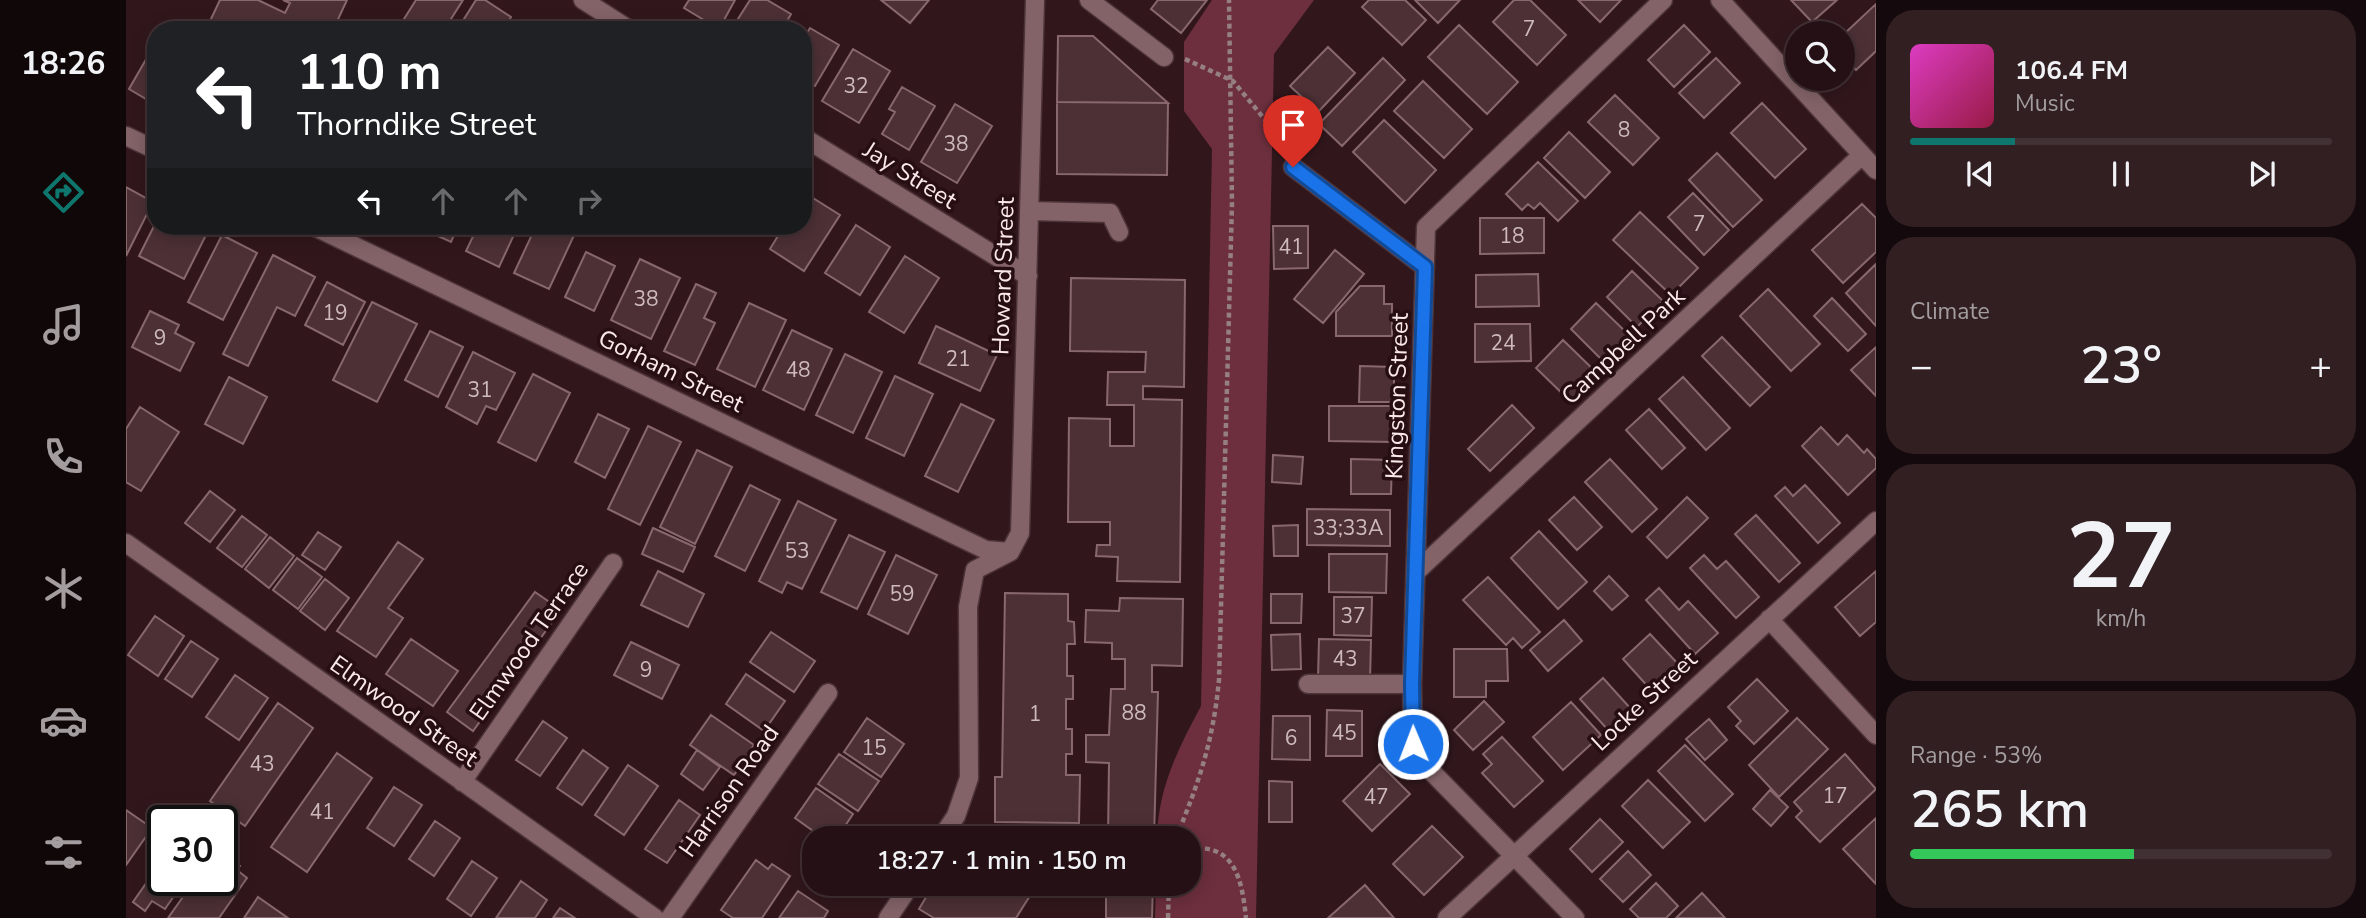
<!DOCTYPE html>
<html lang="en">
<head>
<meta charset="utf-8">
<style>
  :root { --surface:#251115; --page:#311f22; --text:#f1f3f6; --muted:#a39da0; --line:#423134; --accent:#0f766e }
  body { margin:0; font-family:"Nunito Sans",sans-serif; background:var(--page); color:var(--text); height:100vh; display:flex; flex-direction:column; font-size:26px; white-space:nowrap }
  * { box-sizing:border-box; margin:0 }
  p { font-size:23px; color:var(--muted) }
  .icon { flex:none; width:38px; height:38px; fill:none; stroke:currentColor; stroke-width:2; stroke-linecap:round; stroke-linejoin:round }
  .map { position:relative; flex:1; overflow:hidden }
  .details { display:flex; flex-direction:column; gap:10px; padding:10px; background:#14090c; width:490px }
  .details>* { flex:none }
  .hud { position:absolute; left:21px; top:21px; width:665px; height:214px; border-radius:28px; box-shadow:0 4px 18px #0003,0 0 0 2px var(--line); background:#202124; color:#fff; overflow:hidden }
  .buttons { position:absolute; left:1659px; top:21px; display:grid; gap:14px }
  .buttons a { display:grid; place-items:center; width:70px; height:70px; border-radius:50%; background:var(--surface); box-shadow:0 4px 18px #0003,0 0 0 2px var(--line); font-size:35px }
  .speed { position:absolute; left:21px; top:805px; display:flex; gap:14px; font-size:35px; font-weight:700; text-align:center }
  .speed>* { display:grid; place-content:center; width:91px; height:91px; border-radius:50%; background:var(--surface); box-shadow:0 4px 18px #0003,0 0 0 2px var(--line); line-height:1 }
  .speed .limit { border:4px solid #111; border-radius:10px; background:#fff; color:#111 }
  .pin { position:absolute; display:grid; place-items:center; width:60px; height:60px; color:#fff; margin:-72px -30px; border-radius:50% 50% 50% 0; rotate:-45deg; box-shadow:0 0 7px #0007 }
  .pin .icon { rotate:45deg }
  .me { position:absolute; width:77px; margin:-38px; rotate:359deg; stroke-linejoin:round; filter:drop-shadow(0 0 5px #0008) }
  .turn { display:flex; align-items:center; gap:24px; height:147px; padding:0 35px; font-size:32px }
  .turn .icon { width:91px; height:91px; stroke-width:2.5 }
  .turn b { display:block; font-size:49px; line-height:60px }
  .lanes { display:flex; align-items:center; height:66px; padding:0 35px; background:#0003; justify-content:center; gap:35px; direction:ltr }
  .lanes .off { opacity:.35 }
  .big { font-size:52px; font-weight:600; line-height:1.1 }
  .details .card { flex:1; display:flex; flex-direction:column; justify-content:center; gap:10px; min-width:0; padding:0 24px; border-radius:28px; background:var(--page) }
  .details .dial { align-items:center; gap:0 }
  .dial b { font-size:91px; line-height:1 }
  .song { display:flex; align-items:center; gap:21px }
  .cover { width:84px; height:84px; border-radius:10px; background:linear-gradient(135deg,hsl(310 70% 55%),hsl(340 70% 35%)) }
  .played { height:7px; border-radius:4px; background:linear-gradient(90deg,var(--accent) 25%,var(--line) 25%) }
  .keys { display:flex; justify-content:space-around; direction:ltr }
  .heat { display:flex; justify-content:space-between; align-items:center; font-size:38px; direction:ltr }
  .charge { height:10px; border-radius:5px; background:linear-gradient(90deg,#34c759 53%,var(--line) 0) }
  .trip { position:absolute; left:676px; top:826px; width:399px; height:70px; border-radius:28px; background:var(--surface); box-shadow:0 4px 18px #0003,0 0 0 2px var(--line); font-weight:600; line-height:70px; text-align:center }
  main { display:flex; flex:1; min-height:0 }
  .menu { display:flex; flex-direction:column; width:126px; justify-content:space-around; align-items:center; background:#0f0708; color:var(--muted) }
  .menu .icon { width:49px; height:49px }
  .menu .selected { color:var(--accent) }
  .menu b { font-size:32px; color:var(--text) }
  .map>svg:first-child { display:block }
  .green { fill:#6d2f3d }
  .building { fill:#4c3035; stroke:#88686d; stroke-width:2 }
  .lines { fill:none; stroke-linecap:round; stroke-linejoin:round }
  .minor-casing { stroke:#4d3439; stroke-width:21 }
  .path { stroke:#957f82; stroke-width:4.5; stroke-dasharray:5 3.5; stroke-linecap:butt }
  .minor { stroke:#836368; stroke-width:18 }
  .route-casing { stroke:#114b97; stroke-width:18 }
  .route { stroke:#1a73e8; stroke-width:12 }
  .labels { text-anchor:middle; stroke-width:7; stroke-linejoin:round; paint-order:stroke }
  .number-label { font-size:21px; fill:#cebabd }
  .street-label { font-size:24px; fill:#fae8ea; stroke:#260e13 }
</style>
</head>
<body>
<main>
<nav class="menu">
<b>18:26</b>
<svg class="icon selected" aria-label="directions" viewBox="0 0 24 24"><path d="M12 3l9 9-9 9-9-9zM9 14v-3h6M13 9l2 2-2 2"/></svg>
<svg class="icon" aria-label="music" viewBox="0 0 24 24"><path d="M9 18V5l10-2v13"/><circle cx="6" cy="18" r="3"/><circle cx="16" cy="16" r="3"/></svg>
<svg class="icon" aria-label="phone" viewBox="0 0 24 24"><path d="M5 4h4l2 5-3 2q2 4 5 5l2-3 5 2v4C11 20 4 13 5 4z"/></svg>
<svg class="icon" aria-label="climate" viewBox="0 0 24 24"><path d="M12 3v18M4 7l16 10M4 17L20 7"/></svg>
<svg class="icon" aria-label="car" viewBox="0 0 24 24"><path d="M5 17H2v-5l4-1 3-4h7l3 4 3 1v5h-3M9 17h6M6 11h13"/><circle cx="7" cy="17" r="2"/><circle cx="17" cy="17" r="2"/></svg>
<svg class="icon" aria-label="filters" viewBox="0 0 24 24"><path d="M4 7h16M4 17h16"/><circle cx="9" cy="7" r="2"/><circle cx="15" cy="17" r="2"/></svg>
</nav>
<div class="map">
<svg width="1750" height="918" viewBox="0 0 1750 918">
  <rect width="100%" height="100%" fill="#31171c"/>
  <!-- green -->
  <path class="green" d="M1086,0H1188L1148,54L1130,918H1029L1030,884H1062V838H1031C1032,788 1052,749 1075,706L1086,149L1058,111V42Z"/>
  <!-- building -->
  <path class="building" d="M94,0H132L159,13L164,3L157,0H221L207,30H102L84,21Z
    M290,0H337L318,30H271Z
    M350,0H359L385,17L377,30H331Z
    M563,0H609L593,29L558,8Z
    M624,0H641L665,14L656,30H616L619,23L612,19Z
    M755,0H803L784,23Z
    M1032,0H1081L1055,33L1025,9Z
    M1243,0H1279L1300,20L1276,45L1236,7Z
    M1289,0H1334L1312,23Z
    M1388,0H1404L1440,35L1411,65L1367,22Z
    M1452,0H1495L1474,22Z
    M1665,0H1711L1686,22Z
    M1750,4V51L1730,70L1717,56V35Z
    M1333,25L1392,82L1361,114L1302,57Z
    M1558,25L1584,52L1548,87L1522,60Z
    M684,28L713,45L689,86L677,79V39Z
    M932,36H967L1042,103L931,102Z
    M30,42V105L3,89Z
    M1202,47L1229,73L1192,112L1164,86Z
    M727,49L764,71L733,123L696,101Z
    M1257,58L1279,80L1216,146L1193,124Z
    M1590,58L1614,83L1578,118L1553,93Z
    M1297,81L1346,129L1318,158L1268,111Z
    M776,87L809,106L783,150L756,134L769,112L763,109Z
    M1489,95L1533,138L1507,165L1462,122Z
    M931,102L1042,103L1041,175L931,174Z
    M1636,103L1680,149L1649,178L1605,133Z
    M829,104L866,126L831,183L795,162Z
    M1258,120L1310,170L1279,203L1227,152Z
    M1443,132L1484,172L1459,198L1418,158Z
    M1591,153L1636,200L1607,227L1563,180Z
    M1412,162L1452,201L1432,221L1414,203L1408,209L1402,204L1396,210L1380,194Z
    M0,187L27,202L0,256Z
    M679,193L714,215L678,271L644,249L658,226H677Z
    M1567,193L1603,230L1578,255L1542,217Z
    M1736,204L1750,218V252L1717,283L1686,250Z
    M1514,212L1572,268L1545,295L1487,240Z
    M1354,218H1418V253L1354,254Z
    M30,222V226H76L83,229L58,279L13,256Z
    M730,225L764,247L734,295L699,273Z
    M290,226H332L325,242Z
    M352,226H392L373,267L340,251Z
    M410,226H438L450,231L423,289L388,273Z
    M1147,226H1182V268L1148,269Z
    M96,235L131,253L97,320L62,302Z
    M1209,250L1238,274L1197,323L1168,299Z
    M460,252L489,266L468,311L439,297Z
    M147,255L189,277L169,316L151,307L122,366L97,354Z
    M779,256L813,278L778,333L743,312Z
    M514,259L554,278L525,339L485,320Z
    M1750,264V326L1720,293Z
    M1506,271L1537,301L1511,327L1481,297Z
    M1412,274L1413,306L1350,307V275Z
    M945,278L1059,280L1058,387L1017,386V399L1056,400L1054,582L991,581L992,557L970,556L971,545H984V522H942L943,418L984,419V446H1008V405H981L982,372H1019L1020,352L944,351Z
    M201,282L239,302L217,345L179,325Z
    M570,284L590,293L578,318L589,323L569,365L538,351Z
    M1234,286H1258V304H1266V336H1210V312Z
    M1642,289L1694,344L1665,371L1614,316Z
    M1706,298L1740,334L1722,351L1688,316Z
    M246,302L291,324L251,402L207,380Z
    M623,303L660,320L629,387L591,369Z
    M1470,303L1506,338L1480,364L1445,329Z
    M24,311L53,325L49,333L68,343L54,371L6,347Z
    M1349,324H1404L1405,361L1349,362Z
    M810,326L871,355L854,391L793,363Z
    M666,330L706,349L678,410L637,390Z
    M304,331L337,347L312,397L279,380Z
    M1596,337L1644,387L1624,406L1576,356Z
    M1437,340L1472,374L1445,402L1410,368Z
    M1750,347V396L1725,370Z
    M347,352L389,373L370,410L360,406L351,424L320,407Z
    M719,354L756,372L727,433L690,415Z
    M1234,366L1268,367V402H1233Z
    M407,374L444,393L410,461L372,442Z
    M769,376L807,394L778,456L740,438Z
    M103,377L141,397L117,444L79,424Z
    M1557,377L1604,428L1580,450L1533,399Z
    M835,404L868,420L832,492L799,476Z
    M1386,405L1408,428L1364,471L1342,449Z
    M1203,406H1270L1269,442L1203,441Z
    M14,407L53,432L15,491L0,482V429Z
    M1523,409L1559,448L1536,469L1500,430Z
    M472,414L503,429L479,478L449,462Z
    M522,426L555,442L514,525L482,509Z
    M1695,427L1712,445L1721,435L1738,453L1741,449L1750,459V468L1722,495L1676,446Z
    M571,450L606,467L569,544L534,527Z
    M1147,455L1177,457L1175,484L1146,482Z
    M1225,459L1266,460L1265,494H1225Z
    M1484,459L1531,509L1506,532L1459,482Z
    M624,485L654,500L619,571L589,556Z
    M1679,485L1714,523L1692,543L1649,496L1659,487L1667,496Z
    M84,491L109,510L84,542L59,523Z
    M1448,497L1476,527L1451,550L1423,520Z
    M1561,497L1582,518L1541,558L1521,537Z
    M672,501L710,520L676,589L661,582L656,593L633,581Z
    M1181,509L1264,510V546L1181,545Z
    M1630,515L1674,563L1653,582L1609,534Z
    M116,516L141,535L116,567L91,548Z
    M1172,525V556H1148L1147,526Z
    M527,528L569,547L557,572L516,554Z
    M1413,531L1461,582L1432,609L1385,558Z
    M192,532L215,547L199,570L176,555Z
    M723,535L759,552L731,609L695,592Z
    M144,537L168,556L143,588L119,569Z
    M272,542L297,559L262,608L277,618L250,657L211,631Z
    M1203,554H1261L1260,593L1203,592Z
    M770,555L811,575L782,634L742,614Z
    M1578,555L1591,569L1600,561L1633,597L1610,618L1564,568Z
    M171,558L196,577L172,609L147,590Z
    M532,571L578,594L562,627L515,605Z
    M1750,571V622L1734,636L1709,607Z
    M1483,576L1502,596L1486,610L1468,591Z
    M1362,577L1414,632L1396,648L1387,638L1380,645L1337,600Z
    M199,579L223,598L199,630L174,611Z
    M1533,588L1553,610L1562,601L1592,633L1569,654L1520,600Z
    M409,592L435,610L347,731L321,712Z
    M879,593L942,594V621L948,622L949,644H941V676H947V699H940V729H946V754H940V775H954L953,823L869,822V777H876Z
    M1145,594H1176L1175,623H1145Z
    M1208,597H1246L1245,636L1208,635Z
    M994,598L1057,599L1056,666L1026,665V692H1032L1028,838H982L983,763L960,762V735H983L985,689H999V659H986V643L959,642L960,610L993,611Z
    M29,616L58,636L32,676L2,655Z
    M1438,620L1456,641L1422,671L1404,650Z
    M645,632L689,661L668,692L624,662Z
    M1174,634L1175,669L1146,670L1145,635Z
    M1524,634L1553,665L1525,690L1497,659Z
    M285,639L332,671L307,706L260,674Z
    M1193,639L1245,640L1244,680L1192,679Z
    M65,641L92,659L66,697L39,679Z
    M505,642L553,665L536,699L488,675Z
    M1328,649H1381L1382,681H1360V697H1328Z
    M620,674L659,701L638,731L600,704Z
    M109,675L142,698L113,740L80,717Z
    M1477,678L1505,709L1482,730L1454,699Z
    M1631,679L1662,711L1628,744L1610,726L1615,721L1602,707Z
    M1358,701L1378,722L1347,750L1328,730Z
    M1445,702L1475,735L1437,770L1407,737Z
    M152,703L187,728L119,826L84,801Z
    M1201,710L1236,711V756H1200Z
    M585,715L628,745L608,775L564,745Z
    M1147,716H1184V760L1146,759Z
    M741,718L778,744L755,777L718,752Z
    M1671,718L1702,749L1653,797L1623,765Z
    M1583,719L1601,740L1579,760L1560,739Z
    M417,721L441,738L414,776L390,760Z
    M1376,737L1417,781L1388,807L1356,773L1366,764L1357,754Z
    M1559,745L1607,794L1579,821L1532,771Z
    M457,750L482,768L456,805L431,788Z
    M571,750L594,767L577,790L555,774Z
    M211,753L246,778L181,872L145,847Z
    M713,754L753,781L732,811L692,784Z
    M1719,754L1750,789L1694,842L1670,817L1676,811L1668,802Z
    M1254,764L1284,794L1246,831L1217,801Z
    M502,765L532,786L498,835L469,815Z
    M1522,780L1564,822L1537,848L1496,806Z
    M1143,781L1166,782V822H1143Z
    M268,787L296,805L268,846L241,828Z
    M690,788L727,814L711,838H697L669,818Z
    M1644,790L1662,807L1645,826L1627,809Z
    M553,800L574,815L541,863L519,849Z
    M0,810L26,828L0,865Z
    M1750,818V884L1717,849Z
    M1474,819L1497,842L1466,872L1444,849Z
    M309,821L334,838L308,876L283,859Z
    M1306,826L1337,857L1298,895L1267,864Z
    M1502,851L1525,875L1497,902L1474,879Z
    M96,853L114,866L111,870L121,878L93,918H42L69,880H96Z
    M37,859V880H59L39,909L26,901L19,911L7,902Z
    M630,860L642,869L646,864L664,876L636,918H607L595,910Z
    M346,861L371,878L345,916L321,899Z
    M395,881L421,900L409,918H370Z
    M1530,883L1552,906L1540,918H1513L1504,909Z
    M808,884H896L907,891L890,918H808L793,909Z
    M980,884H1027L1026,918H980Z
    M1239,885L1268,918H1202Z
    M672,891L702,911L698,918H653Z
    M1576,893L1599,918H1550Z
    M132,897L162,918H118Z
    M434,908L449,918H427Z"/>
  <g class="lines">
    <!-- minor casing -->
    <g class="minor-casing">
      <path id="minor" d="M457,0L504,30
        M963,0L1038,57
        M1594,0L1750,170
        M0,136L30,150
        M677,137L902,276
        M1167,167L1299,267
        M904,211L984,213L993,232
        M187,226L860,550L884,552
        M0,543L529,918
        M884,552L894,533L909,0
        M1291,571L1736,155
        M1643,619L1750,735
        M1182,684H1286
        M336,782L487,563
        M815,838L830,816L843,778L842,607L849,570L884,552
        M544,918L702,693
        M762,918L785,884
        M1321,918L1750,521
        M1449,918L1300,766L1287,744L1286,684L1300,227L1537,0"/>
    </g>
    <!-- path -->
    <path class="path" d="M1059,59L1107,81L1160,145
      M1050,838C1073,782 1087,742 1093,680L1106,203L1103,0
      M1062,849C1109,842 1116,880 1120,918
      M1042,918L1043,884"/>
    <!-- minor -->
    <use href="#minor" class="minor"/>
  </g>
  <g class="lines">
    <!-- route casing -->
    <g class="route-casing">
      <path id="route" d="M1167,167L1299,267L1286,684L1287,744"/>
    </g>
    <!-- route -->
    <use href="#route" class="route"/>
  </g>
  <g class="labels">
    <!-- number labels -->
    <g class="number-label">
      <text x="1403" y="36">7</text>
      <text x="730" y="93">32</text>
      <text x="1498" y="137">8</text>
      <text x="830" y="151">38</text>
      <text x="1573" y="231">7</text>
      <text x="1386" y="243">18</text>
      <text x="1165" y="254">41</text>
      <text x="520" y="306">38</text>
      <text x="209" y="320">19</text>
      <text x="34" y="345">9</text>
      <text x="1377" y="350">24</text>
      <text x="832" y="366">21</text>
      <text x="672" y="377">48</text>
      <text x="354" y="397">31</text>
      <text x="1222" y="535">33;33A</text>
      <text x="671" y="558">53</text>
      <text x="776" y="601">59</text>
      <text x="1227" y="623">37</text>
      <text x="1219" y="666">43</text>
      <text x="520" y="677">9</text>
      <text x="1008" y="720">88</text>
      <text x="909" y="721">1</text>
      <text x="1218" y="740">45</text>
      <text x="1165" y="745">6</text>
      <text x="748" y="755">15</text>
      <text x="136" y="771">43</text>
      <text x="1709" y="803">17</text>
      <text x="1250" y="804">47</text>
      <text x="196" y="819">41</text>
    </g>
    <!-- street labels -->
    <g class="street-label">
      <text transform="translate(784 175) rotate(32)" y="8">Jay Street</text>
      <text transform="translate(877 276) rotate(-88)" y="8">Howard Street</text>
      <text transform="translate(1497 346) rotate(-43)" y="8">Campbell Park</text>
      <text transform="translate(545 371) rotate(26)" y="8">Gorham Street</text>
      <text transform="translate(1271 396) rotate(-88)" y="8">Kingston Street</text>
      <text transform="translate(403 641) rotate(-55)" y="8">Elmwood Terrace</text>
      <text transform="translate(1518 701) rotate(-43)" y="8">Locke Street</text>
      <text transform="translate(278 711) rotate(35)" y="8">Elmwood Street</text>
      <text transform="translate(603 791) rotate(-55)" y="8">Harrison Road</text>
    </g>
  </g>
</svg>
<div class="buttons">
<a><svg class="icon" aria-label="search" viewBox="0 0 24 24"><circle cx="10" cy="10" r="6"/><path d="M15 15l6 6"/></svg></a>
</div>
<div class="speed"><div class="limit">30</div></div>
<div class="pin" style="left:1167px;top:167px;background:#d93025"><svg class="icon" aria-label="arrive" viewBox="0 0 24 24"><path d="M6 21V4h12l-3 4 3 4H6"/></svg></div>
<svg class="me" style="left:1287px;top:744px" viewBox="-20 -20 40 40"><circle r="17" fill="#1a73e8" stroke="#fff" stroke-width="3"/><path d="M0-11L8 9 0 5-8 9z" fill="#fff"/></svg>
<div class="trip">18:27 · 1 min · 150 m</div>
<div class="hud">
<div class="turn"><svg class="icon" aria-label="left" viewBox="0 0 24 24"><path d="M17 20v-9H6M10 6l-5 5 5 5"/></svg><div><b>110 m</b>Thorndike Street</div></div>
<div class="lanes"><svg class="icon" aria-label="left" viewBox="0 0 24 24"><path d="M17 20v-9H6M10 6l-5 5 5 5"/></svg><svg class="icon off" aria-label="ahead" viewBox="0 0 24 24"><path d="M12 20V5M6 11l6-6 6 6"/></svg><svg class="icon off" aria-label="ahead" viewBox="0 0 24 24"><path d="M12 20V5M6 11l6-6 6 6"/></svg><svg class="icon off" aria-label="right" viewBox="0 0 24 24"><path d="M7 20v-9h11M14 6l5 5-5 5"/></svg></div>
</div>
</div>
<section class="details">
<div class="card">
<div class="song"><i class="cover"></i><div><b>106.4 FM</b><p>Music</p></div></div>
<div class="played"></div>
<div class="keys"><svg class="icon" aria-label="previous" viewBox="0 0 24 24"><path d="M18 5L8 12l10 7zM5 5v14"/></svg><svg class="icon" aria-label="pause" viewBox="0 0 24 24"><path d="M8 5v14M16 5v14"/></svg><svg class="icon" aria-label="next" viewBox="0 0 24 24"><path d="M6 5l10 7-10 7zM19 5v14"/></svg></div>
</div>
<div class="card"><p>Climate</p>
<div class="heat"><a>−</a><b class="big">23°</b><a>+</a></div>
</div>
<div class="card dial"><b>27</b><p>km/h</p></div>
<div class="card"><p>Range · 53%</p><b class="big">265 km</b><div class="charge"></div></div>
</section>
</main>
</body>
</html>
